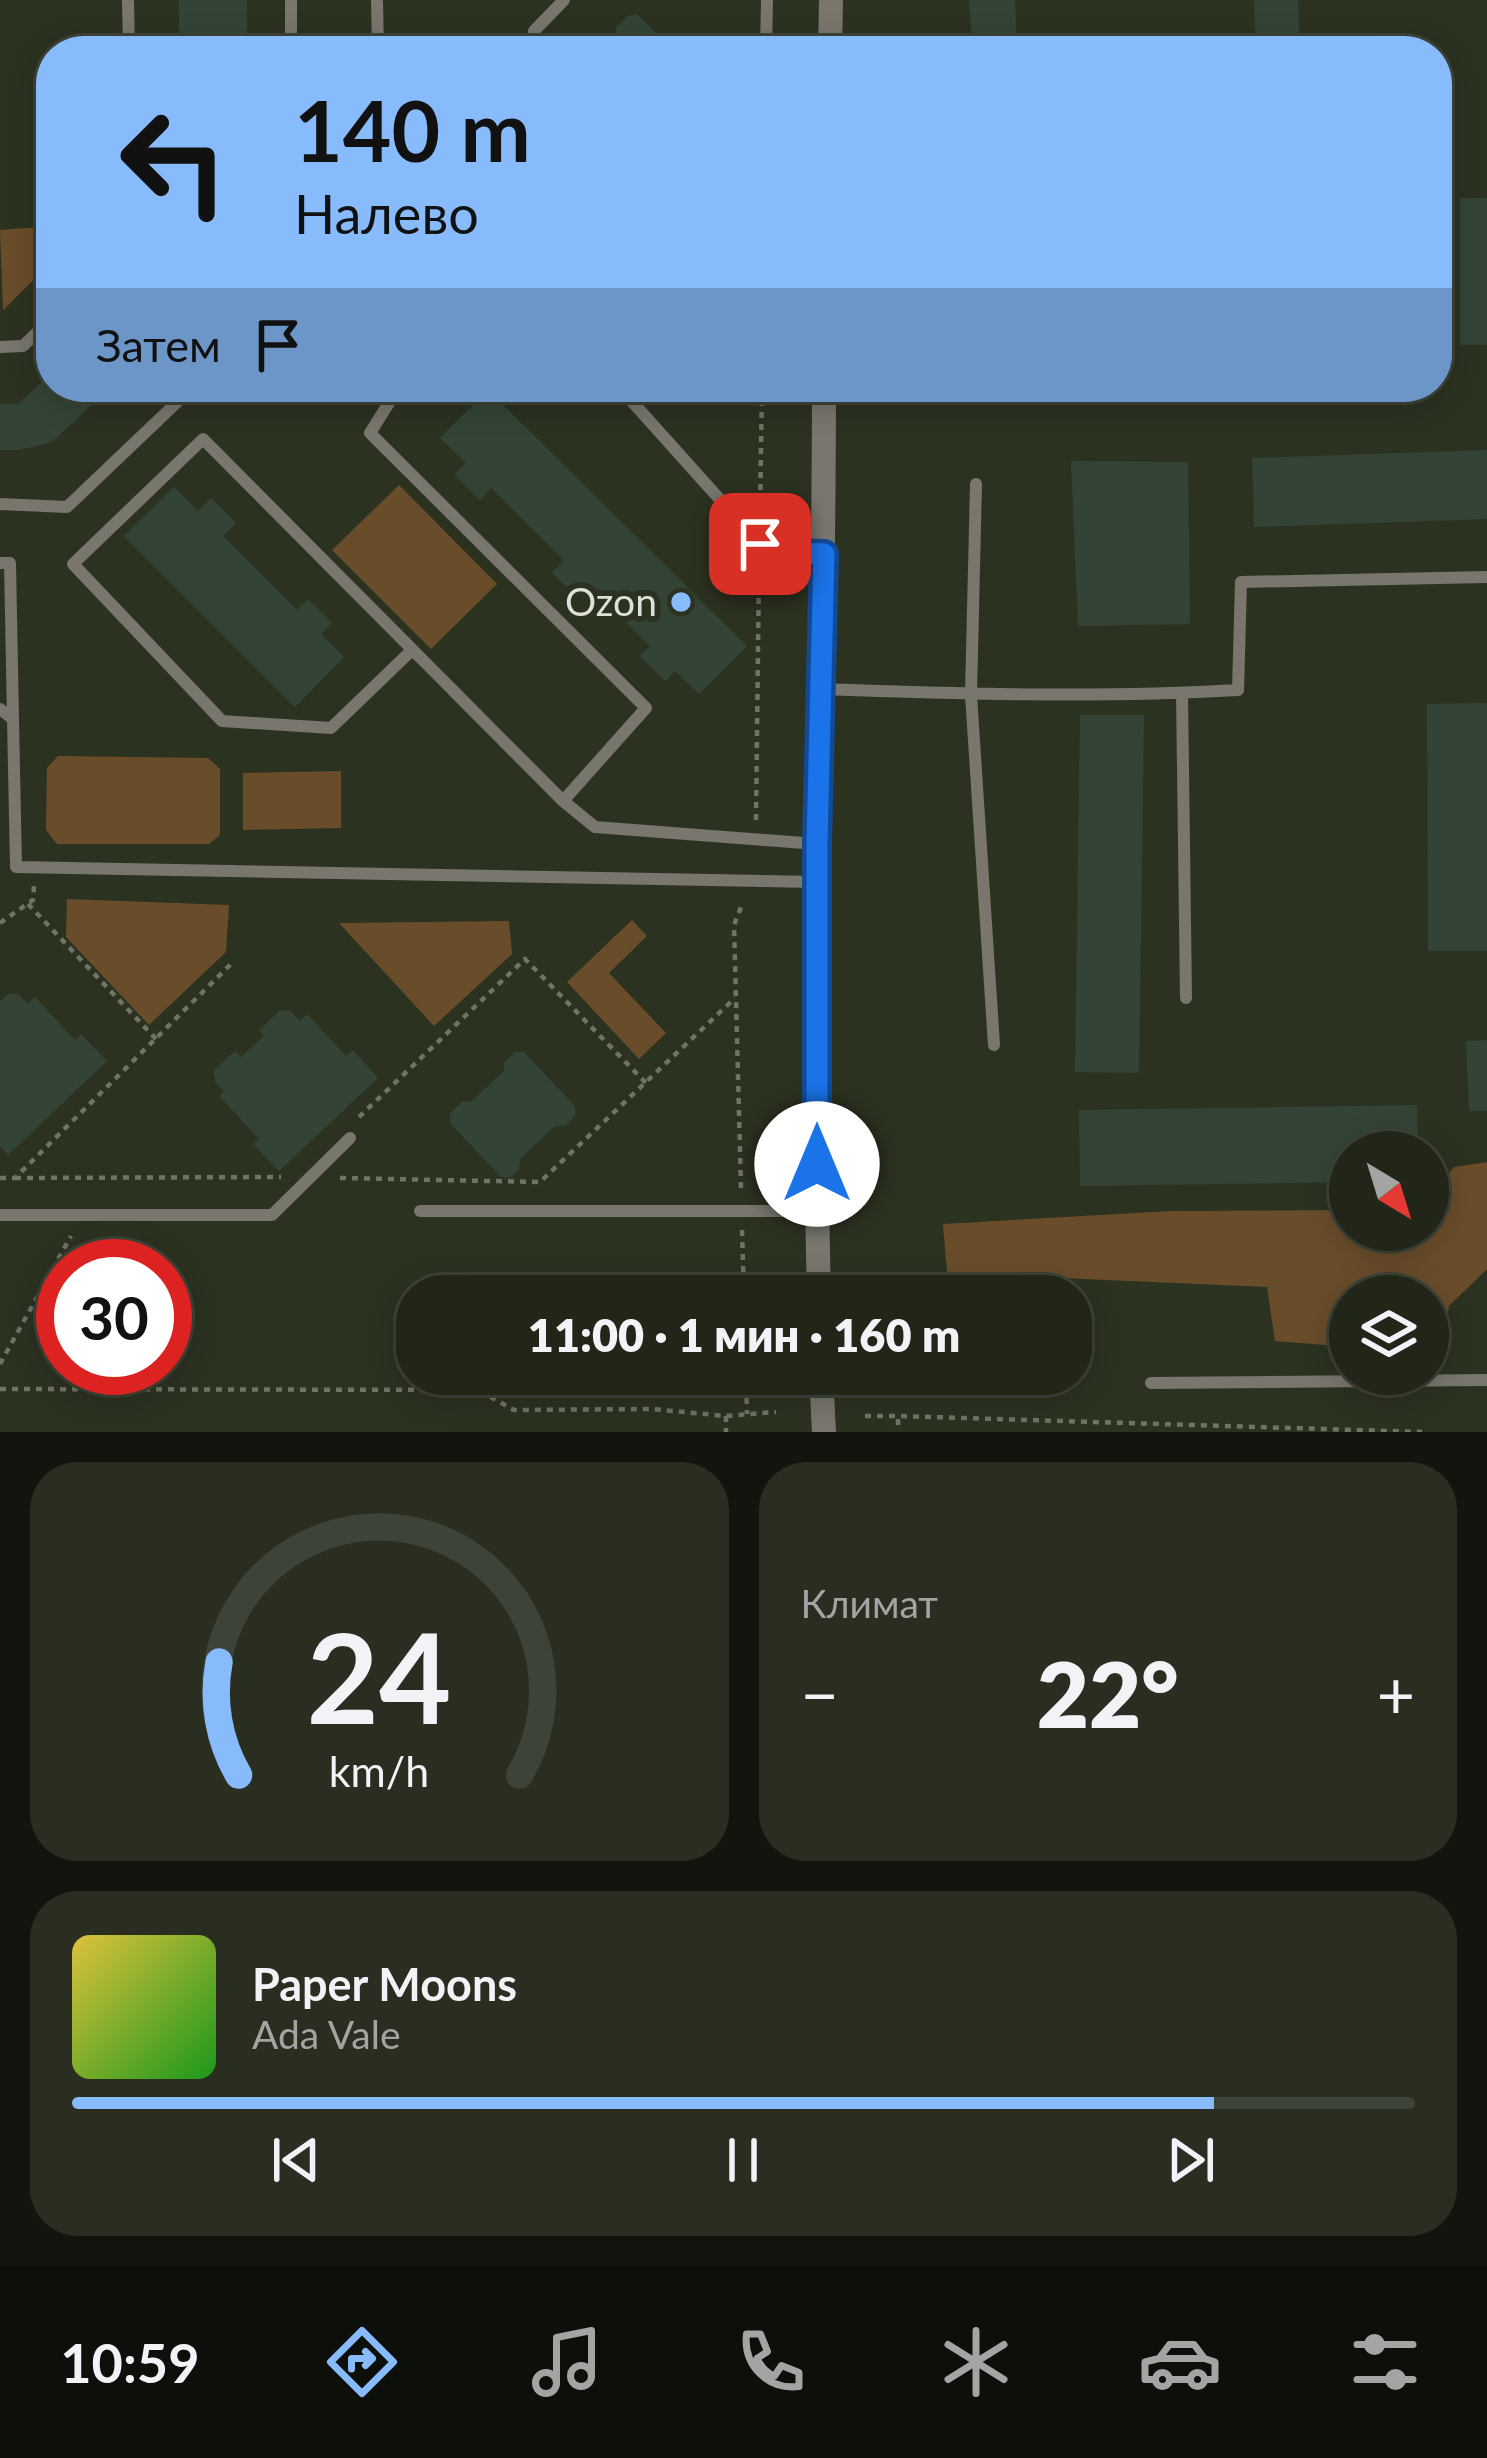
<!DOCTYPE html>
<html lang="ru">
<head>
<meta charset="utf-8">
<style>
  :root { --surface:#212618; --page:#292e21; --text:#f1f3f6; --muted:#a2a5a2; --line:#3e4337; --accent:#87bbfb }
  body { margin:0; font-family:Lato,sans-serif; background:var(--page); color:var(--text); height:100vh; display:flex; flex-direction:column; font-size:45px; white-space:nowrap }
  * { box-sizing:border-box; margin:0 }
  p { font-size:39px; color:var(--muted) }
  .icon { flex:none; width:66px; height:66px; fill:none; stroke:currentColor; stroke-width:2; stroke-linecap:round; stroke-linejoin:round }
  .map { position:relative; height:1432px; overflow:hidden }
  .sheet { display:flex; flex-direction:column; gap:30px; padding:30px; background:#12150d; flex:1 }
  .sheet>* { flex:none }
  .hud { position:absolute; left:36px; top:36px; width:1416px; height:366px; border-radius:48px; box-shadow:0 6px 30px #0003,0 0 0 3px var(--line); background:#87bbfb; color:#111; overflow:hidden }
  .needle { width:78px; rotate:142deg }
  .controls { position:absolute; left:1329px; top:1131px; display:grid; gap:24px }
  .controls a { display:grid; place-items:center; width:120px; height:120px; border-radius:50%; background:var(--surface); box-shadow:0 6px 30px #0003,0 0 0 3px var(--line); font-size:60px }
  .speed { position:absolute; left:36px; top:1239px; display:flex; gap:24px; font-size:60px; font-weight:700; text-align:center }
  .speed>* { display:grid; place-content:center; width:156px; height:156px; border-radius:50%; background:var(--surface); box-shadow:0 6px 30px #0003,0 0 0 3px var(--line); line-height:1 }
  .speed .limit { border:18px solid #d22; background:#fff; color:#111 }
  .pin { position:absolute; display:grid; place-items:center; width:102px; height:102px; color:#fff; margin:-51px; border-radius:24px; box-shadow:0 6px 18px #0006 }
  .me { position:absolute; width:132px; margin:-66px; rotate:0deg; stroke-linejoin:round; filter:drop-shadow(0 0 9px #0008) }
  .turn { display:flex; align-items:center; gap:42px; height:252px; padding:0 60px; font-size:54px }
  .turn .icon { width:156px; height:156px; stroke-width:2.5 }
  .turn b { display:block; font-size:84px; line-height:102px }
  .then { display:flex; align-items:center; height:114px; padding:0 60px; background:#0003; gap:24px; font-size:45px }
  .big { font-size:90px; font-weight:800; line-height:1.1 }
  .sheet .card { flex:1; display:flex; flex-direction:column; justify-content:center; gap:18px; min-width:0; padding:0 42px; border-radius:48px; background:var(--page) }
  .sheet .dial { align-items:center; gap:0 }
  .dial svg { height:312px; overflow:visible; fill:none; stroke:var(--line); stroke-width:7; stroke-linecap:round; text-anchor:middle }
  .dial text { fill:var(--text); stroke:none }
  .song { display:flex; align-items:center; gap:36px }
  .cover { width:144px; height:144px; border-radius:18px; background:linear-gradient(135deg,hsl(50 70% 55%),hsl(120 70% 35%)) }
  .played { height:12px; border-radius:6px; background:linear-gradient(90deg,var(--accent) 85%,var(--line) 85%) }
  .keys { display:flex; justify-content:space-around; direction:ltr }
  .heat { display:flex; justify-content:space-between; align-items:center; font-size:66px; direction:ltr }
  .sheet .tiles { flex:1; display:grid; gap:30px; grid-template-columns:1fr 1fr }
  .card:last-child { grid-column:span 2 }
  .trip { position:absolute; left:396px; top:1275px; width:696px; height:120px; border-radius:48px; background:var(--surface); box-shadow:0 6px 30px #0003,0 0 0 3px var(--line); font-weight:800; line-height:120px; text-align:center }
  .menu { display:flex; height:192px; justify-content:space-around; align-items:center; background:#0d0f0a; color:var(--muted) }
  .menu .icon { width:84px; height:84px }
  .menu .on { color:var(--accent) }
  .menu b { font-size:54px; color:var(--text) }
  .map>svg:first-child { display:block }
  .green { fill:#694d2b }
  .building { fill:#334436 }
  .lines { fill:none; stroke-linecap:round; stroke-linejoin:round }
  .path { stroke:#6f7465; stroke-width:4.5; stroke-dasharray:6 6; stroke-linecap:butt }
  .service { stroke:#78766d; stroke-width:12 }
  .minor { stroke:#78766d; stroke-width:24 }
  .route-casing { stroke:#114b97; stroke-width:30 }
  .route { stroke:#1a73e8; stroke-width:21 }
  .poi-dot { fill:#87bbfb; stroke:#2c3220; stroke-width:4.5 }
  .labels { text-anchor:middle; stroke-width:12; stroke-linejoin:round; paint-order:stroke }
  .poi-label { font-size:39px; fill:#dde1d6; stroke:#2c3220; text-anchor:end }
</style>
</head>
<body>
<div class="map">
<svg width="1487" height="1432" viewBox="0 0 1487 1432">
  <rect width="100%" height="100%" fill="#2c3220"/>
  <!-- green -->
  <path class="green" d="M51,226V263L3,310L0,230Z
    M399,485L497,584L431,649L332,550Z
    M58,756L208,758L220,769V835L209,844H57L46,830L47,768Z
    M341,771V828L243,830V773Z
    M67,899L229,905L226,952L149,1025L66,937Z
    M632,920L647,936L609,973L666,1033L639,1059L567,982Z
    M509,921L512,954L434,1026L339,923Z
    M1487,1162V1269L1449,1306L1439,1353H1428V1296H1350V1347L1275,1341L1267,1287L992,1275L990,1296H949L943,1224L1171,1211L1350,1210V1230H1428V1199L1454,1167Z"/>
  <!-- building -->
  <path class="building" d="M179,0H247V51H179Z
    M969,0H1015L1017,51H973Z
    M1254,0H1298L1300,51H1256Z
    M637,14L674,51H600L615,37L616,28L628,16Z
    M1221,41L1222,51H1038L1039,45Z
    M1460,198H1487V345H1460Z
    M51,374V387H111L52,442L19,450H0V404H18Z
    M488,390L747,646L699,694L675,671L665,681L640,656L650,646L590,586L578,598L552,573L564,560L491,488L480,500L454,474L466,463L440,438Z
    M1487,450V519L1254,527L1252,458Z
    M1071,461L1188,462L1190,624L1078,626Z
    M174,487L198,511L211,498L236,523L223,536L297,610L308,599L332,623L321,634L344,657L295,707L124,536Z
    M1487,703V951H1428L1427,704Z
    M1080,715H1144L1139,1073L1075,1072Z
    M8,994H18L28,1004L35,997L75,1040L81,1034L107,1061L8,1155L0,1146V1001Z
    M280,1010L290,1011L300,1021L307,1014L346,1056L353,1050L378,1078L279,1171L253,1144L259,1139L219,1096L224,1092L215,1082L214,1070L235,1051L241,1057L264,1036L259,1030Z
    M1487,1040V1111H1469L1466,1041Z
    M515,1052H524L575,1106V1116L565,1126L554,1127L520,1159L519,1169L510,1178L501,1177L450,1123V1113L462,1102L472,1101L504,1071V1063Z
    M1417,1105L1418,1152H1350V1182L1080,1186L1079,1110Z"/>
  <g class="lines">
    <!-- path -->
    <path class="path" d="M760,514L762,387
      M756,820L759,567
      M28,904L156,1039
      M0,923L33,900L34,886
      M359,1117L525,959L646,1083
      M0,1178H15L233,962
      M15,1178L281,1177
      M340,1178L540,1182L735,998
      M741,1188L734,925L743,902
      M742,1230L744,1296
      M0,1364L71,1236
      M746,1374L747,1414
      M0,1389L478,1390L514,1410L652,1409L726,1416L776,1412
      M726,1416V1432
      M865,1416H898
      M898,1425V1416L1422,1432"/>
    <!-- service -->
    <path class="service" d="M128,0L129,51
      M291,0V51
      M377,0L378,51
      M533,51L534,31L564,0
      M766,51L767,0
      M0,347L23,346L51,319
      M399,387L370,433L646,708L563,801
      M619,387L767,552L823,554
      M976,484L971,695L994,1045
      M0,504L67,507L193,387
      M0,563H10L13,719
      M412,650L331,728L222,721L73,564L203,439L563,801L595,827L817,844
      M821,689C960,694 1099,698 1238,690L1241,582L1487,577
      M1182,693L1186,998
      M0,709L13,719L16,867L817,882
      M420,1211H817
      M0,1215H272L350,1138
      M1151,1383L1487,1380"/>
    <!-- minor -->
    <path class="minor" d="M830,51L831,0
      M819,1296C811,993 824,690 824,387
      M821,1374L824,1432"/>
  </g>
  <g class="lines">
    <!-- route casing -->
    <g class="route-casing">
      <path id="route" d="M760,544L767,552L824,554L817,844V1164"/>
    </g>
    <!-- route -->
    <use href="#route" class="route"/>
  </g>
  <!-- markers -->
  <circle class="poi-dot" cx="681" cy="602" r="12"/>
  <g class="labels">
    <!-- poi labels -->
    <g class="poi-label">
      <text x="657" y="616">Ozon</text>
    </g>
  </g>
</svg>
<div class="controls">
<a><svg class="needle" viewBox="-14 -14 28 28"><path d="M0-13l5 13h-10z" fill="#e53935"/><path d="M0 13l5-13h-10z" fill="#a2a5a2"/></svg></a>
<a><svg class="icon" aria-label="layers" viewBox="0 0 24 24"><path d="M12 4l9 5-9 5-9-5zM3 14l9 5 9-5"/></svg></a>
</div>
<div class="speed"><div class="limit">30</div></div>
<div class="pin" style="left:760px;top:544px;background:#d93025"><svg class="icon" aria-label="arrive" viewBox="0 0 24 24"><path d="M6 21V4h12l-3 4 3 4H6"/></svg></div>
<svg class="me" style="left:817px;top:1164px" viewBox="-20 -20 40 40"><circle r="19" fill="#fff"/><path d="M0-13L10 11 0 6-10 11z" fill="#1a73e8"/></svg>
<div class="trip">11:00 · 1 мин · 160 m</div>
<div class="hud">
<div class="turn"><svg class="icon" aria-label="left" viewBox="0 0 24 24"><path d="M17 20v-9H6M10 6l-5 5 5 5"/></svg><div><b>140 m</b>Налево</div></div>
<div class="then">Затем<svg class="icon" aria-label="arrive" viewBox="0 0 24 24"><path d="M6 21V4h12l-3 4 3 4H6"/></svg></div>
</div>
</div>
<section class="sheet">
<div class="tiles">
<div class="card dial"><svg viewBox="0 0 100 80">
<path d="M14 69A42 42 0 1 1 86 69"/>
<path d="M14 69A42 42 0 0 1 9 40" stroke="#87bbfb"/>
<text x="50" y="56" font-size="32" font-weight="700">24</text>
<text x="50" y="72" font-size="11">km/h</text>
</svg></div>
<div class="card"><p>Климат</p>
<div class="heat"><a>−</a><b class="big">22°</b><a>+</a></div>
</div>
<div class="card">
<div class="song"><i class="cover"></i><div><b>Paper Moons</b><p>Ada Vale</p></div></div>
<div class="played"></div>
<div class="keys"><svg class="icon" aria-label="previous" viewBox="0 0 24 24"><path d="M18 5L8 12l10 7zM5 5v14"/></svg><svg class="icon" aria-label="pause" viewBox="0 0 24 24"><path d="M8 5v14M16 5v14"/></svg><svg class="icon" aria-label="next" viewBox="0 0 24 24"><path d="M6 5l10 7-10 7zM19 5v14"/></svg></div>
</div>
</div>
</section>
<nav class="menu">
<b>10:59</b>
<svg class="icon on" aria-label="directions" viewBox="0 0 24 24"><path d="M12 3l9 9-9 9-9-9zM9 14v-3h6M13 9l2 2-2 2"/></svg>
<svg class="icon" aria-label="music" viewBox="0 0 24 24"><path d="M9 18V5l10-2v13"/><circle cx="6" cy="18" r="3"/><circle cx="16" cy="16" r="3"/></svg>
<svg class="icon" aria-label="phone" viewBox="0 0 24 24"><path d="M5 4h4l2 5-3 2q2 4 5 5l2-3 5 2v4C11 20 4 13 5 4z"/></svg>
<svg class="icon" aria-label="climate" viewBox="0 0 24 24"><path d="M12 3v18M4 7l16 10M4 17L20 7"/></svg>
<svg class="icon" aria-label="car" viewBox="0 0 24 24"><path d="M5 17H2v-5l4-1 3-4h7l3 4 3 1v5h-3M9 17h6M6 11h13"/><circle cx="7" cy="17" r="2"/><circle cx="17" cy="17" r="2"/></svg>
<svg class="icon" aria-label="filters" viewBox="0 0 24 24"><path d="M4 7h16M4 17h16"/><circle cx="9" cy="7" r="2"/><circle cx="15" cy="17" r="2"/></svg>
</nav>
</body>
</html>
